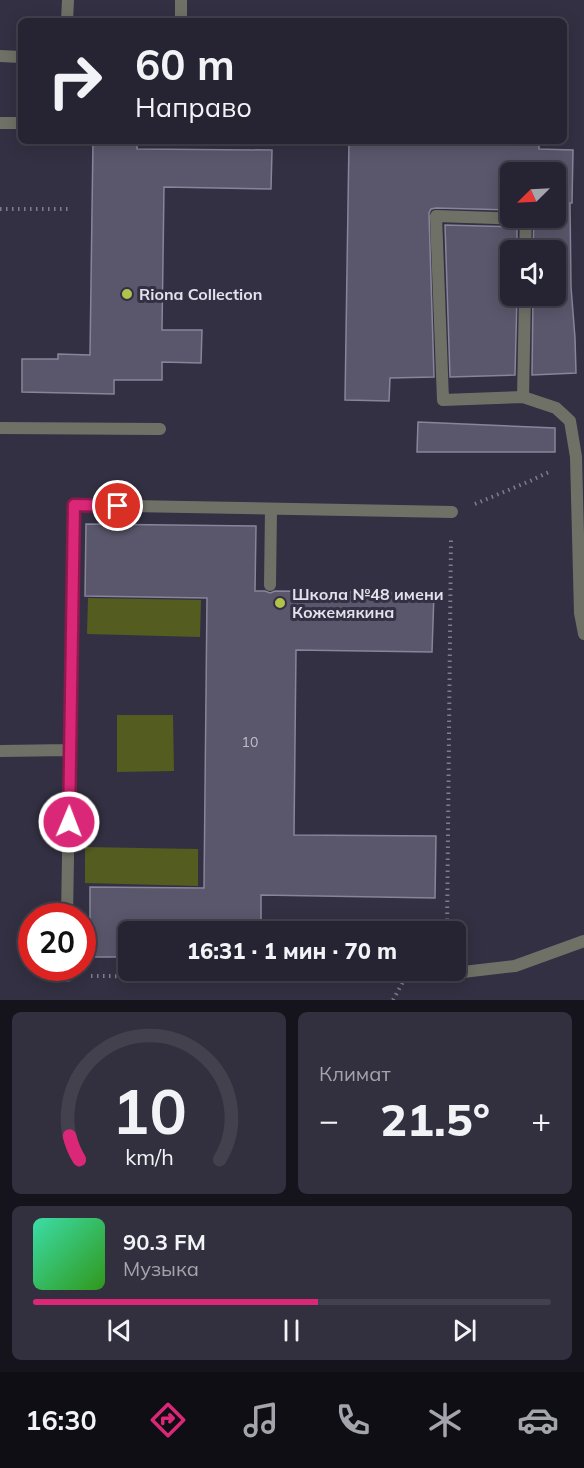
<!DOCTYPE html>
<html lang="ru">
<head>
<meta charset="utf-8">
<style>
  :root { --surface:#262432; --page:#32303e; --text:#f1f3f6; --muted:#a4a4ac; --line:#42414d; --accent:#db2777 }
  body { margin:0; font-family:Mulish,sans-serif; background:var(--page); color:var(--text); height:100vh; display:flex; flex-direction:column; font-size:22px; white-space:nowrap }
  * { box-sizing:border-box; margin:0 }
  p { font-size:20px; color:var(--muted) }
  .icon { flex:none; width:33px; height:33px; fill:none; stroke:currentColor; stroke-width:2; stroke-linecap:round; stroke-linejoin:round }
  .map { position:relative; height:1000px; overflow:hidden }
  .sheet { display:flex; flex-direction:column; gap:12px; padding:12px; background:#15141c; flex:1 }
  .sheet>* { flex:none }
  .top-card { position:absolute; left:18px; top:18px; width:549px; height:126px; border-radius:9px; box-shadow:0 3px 15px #0003,0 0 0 2px var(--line); background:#262432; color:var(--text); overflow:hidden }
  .needle { width:39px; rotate:246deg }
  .buttons { position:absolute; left:500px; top:162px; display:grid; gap:12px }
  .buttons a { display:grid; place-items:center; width:66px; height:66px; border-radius:9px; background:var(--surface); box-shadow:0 3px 15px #0003,0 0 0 2px var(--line); font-size:30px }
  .speed { position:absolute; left:18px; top:903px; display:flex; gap:12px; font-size:30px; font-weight:700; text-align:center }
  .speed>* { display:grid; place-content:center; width:78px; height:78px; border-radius:50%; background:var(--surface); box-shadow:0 3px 15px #0003,0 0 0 2px var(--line); line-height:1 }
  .speed .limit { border:9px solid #d22; background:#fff; color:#111 }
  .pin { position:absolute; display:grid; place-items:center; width:51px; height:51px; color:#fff; margin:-26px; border:3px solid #fff; border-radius:50%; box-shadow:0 2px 6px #0007 }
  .me { position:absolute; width:66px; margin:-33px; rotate:1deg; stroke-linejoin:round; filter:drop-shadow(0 0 4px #0008) }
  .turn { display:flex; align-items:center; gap:21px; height:126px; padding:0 18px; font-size:27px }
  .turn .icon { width:78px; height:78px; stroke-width:2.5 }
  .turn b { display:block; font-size:42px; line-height:51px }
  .big { font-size:45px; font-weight:800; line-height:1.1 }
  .sheet .widget { flex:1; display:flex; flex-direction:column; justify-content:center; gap:9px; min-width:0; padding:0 21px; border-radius:9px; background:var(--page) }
  .sheet .dial { align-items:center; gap:0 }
  .dial svg { height:156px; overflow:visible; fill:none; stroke:var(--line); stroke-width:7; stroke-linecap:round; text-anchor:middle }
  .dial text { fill:var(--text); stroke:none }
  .song { display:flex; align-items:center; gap:18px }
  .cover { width:72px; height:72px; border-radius:9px; background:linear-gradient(135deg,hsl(160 70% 55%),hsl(110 70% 35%)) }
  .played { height:6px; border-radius:3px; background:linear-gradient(90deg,var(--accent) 55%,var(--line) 55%) }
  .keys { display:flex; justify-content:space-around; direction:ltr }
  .heat { display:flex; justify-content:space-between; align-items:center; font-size:33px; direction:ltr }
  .sheet .tiles { flex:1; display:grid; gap:12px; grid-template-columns:1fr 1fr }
  .widget:last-child { grid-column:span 2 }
  .trip { position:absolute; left:118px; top:921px; width:348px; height:60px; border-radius:9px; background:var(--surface); box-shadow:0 3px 15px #0003,0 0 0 2px var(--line); font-weight:800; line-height:60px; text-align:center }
  .dock { display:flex; height:96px; justify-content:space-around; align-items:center; background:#0f0e14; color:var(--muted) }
  .dock .icon { width:42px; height:42px }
  .dock .active { color:var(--accent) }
  .dock b { font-size:27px; color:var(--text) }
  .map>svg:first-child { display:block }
  .green { fill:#545c1f }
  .building { fill:#5a576c; stroke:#88859b; stroke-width:1.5 }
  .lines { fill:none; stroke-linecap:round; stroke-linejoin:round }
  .path { stroke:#7f7d8d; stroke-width:4; stroke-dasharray:1.5 4.5; stroke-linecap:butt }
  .lane { stroke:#6f7167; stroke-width:12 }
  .route-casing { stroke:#8e194d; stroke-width:15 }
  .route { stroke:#db2777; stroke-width:10 }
  .poi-dot { fill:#b2c34b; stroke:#333043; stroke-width:2 }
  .labels { text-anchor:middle; stroke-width:6; stroke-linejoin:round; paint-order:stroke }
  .number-label { font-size:14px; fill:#c0becd }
  .poi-label { font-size:16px; font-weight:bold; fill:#e2e1ed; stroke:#333043; text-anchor:start }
</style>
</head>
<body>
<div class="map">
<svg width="584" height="1000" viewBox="0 0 584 1000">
  <rect width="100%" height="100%" fill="#333043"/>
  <!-- green -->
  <path class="green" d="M88,598L201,600L200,637L87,634Z
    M117,715H173L174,771L117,772Z
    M85,847L198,849V886L85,883Z"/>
  <!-- building -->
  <path class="building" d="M93,141H137V149L272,150L271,189L164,187L162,330H202L201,363L162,362V380H114V394L22,392V359H58V354L90,355Z
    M349,141H539V149L573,150L572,203H570L571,287L575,338L576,373L532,375L533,296H555V250H533L534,218H555V172H510V210L436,208L431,209L429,213L434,377L390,378L389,401L345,400Z
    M445,225L517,227V250H510V296H517L515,375L450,377Z
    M418,422L555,428V452H417Z
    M86,524L256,526L255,591H265L270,593L275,591L434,593L432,652L296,650L294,835L436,836L435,898L261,895V932H129V957H90V887L204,888L207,598L85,596Z"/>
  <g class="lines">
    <!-- path -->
    <path class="path" d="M0,209H71
      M475,504L530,481L551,471
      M447,932L451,536
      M91,976L405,978L423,976
      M393,1000L405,978"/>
    <!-- lane -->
    <path class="lane" d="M67,21L68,0
      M181,21V0
      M0,56L21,57
      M0,123H21
      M525,296L523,397L443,400L436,216L526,219L525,250
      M523,397L556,408L570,421L576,457L580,613L584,634
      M0,428L160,429
      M270,585L271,509
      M0,751L70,750
      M67,916L74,505L452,512
      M446,974L515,966L584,941
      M67,976V968"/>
  </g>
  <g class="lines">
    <!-- route casing -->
    <g class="route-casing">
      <path id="route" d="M69,822L74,505L118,506"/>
    </g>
    <!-- route -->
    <use href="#route" class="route"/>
  </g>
  <!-- markers -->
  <g class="poi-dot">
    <circle cx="127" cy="294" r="6"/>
    <circle cx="280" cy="603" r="6"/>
  </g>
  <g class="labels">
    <!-- number labels -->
    <g class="number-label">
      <text x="250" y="747">10</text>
    </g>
    <!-- poi labels -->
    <g class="poi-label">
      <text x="139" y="300">Riona Collection</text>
      <text x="292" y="600">Школа №48 имени<tspan x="292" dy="18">Кожемякина</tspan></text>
    </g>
  </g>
</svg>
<div class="buttons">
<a><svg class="needle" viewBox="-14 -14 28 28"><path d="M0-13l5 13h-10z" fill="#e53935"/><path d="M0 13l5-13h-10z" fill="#a4a4ac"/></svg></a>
<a><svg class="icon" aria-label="sound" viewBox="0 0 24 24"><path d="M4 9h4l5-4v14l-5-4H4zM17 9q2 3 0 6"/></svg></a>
</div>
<div class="speed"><div class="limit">20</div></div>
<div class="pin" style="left:118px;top:506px;background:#d93025"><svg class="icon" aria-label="arrive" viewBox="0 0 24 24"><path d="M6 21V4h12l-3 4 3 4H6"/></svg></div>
<svg class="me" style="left:69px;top:822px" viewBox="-20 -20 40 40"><circle r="17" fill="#db2777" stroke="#fff" stroke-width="3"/><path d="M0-11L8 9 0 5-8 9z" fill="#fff"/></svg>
<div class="trip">16:31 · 1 мин · 70 m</div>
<div class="top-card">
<div class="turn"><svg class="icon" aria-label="right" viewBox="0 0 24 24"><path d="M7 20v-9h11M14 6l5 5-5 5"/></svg><div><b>60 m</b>Направо</div></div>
</div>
</div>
<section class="sheet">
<div class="tiles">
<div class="widget dial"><svg viewBox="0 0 100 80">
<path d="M14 69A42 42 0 1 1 86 69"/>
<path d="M14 69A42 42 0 0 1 9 57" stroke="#db2777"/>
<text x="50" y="56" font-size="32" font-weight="700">10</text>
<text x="50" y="72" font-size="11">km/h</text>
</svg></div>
<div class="widget"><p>Климат</p>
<div class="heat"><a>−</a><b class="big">21.5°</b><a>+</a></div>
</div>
<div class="widget">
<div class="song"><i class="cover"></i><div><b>90.3 FM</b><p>Музыка</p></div></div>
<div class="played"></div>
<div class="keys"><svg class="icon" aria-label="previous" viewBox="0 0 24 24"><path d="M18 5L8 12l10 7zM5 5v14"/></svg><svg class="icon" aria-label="pause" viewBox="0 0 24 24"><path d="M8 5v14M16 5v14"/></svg><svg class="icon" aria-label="next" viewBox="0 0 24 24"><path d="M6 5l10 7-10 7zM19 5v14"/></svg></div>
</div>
</div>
</section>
<nav class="dock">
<b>16:30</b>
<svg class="icon active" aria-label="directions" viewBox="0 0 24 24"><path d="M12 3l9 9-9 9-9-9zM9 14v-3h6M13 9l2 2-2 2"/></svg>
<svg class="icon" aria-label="music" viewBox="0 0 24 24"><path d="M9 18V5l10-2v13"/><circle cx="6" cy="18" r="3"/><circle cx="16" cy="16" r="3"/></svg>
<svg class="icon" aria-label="phone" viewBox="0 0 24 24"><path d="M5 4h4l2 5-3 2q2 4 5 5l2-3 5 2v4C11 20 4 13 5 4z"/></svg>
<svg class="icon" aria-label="climate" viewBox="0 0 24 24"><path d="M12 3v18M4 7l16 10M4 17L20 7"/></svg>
<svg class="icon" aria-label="car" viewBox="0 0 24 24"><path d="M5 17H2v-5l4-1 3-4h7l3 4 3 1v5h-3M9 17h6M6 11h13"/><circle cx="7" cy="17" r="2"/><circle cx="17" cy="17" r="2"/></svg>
</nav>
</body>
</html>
